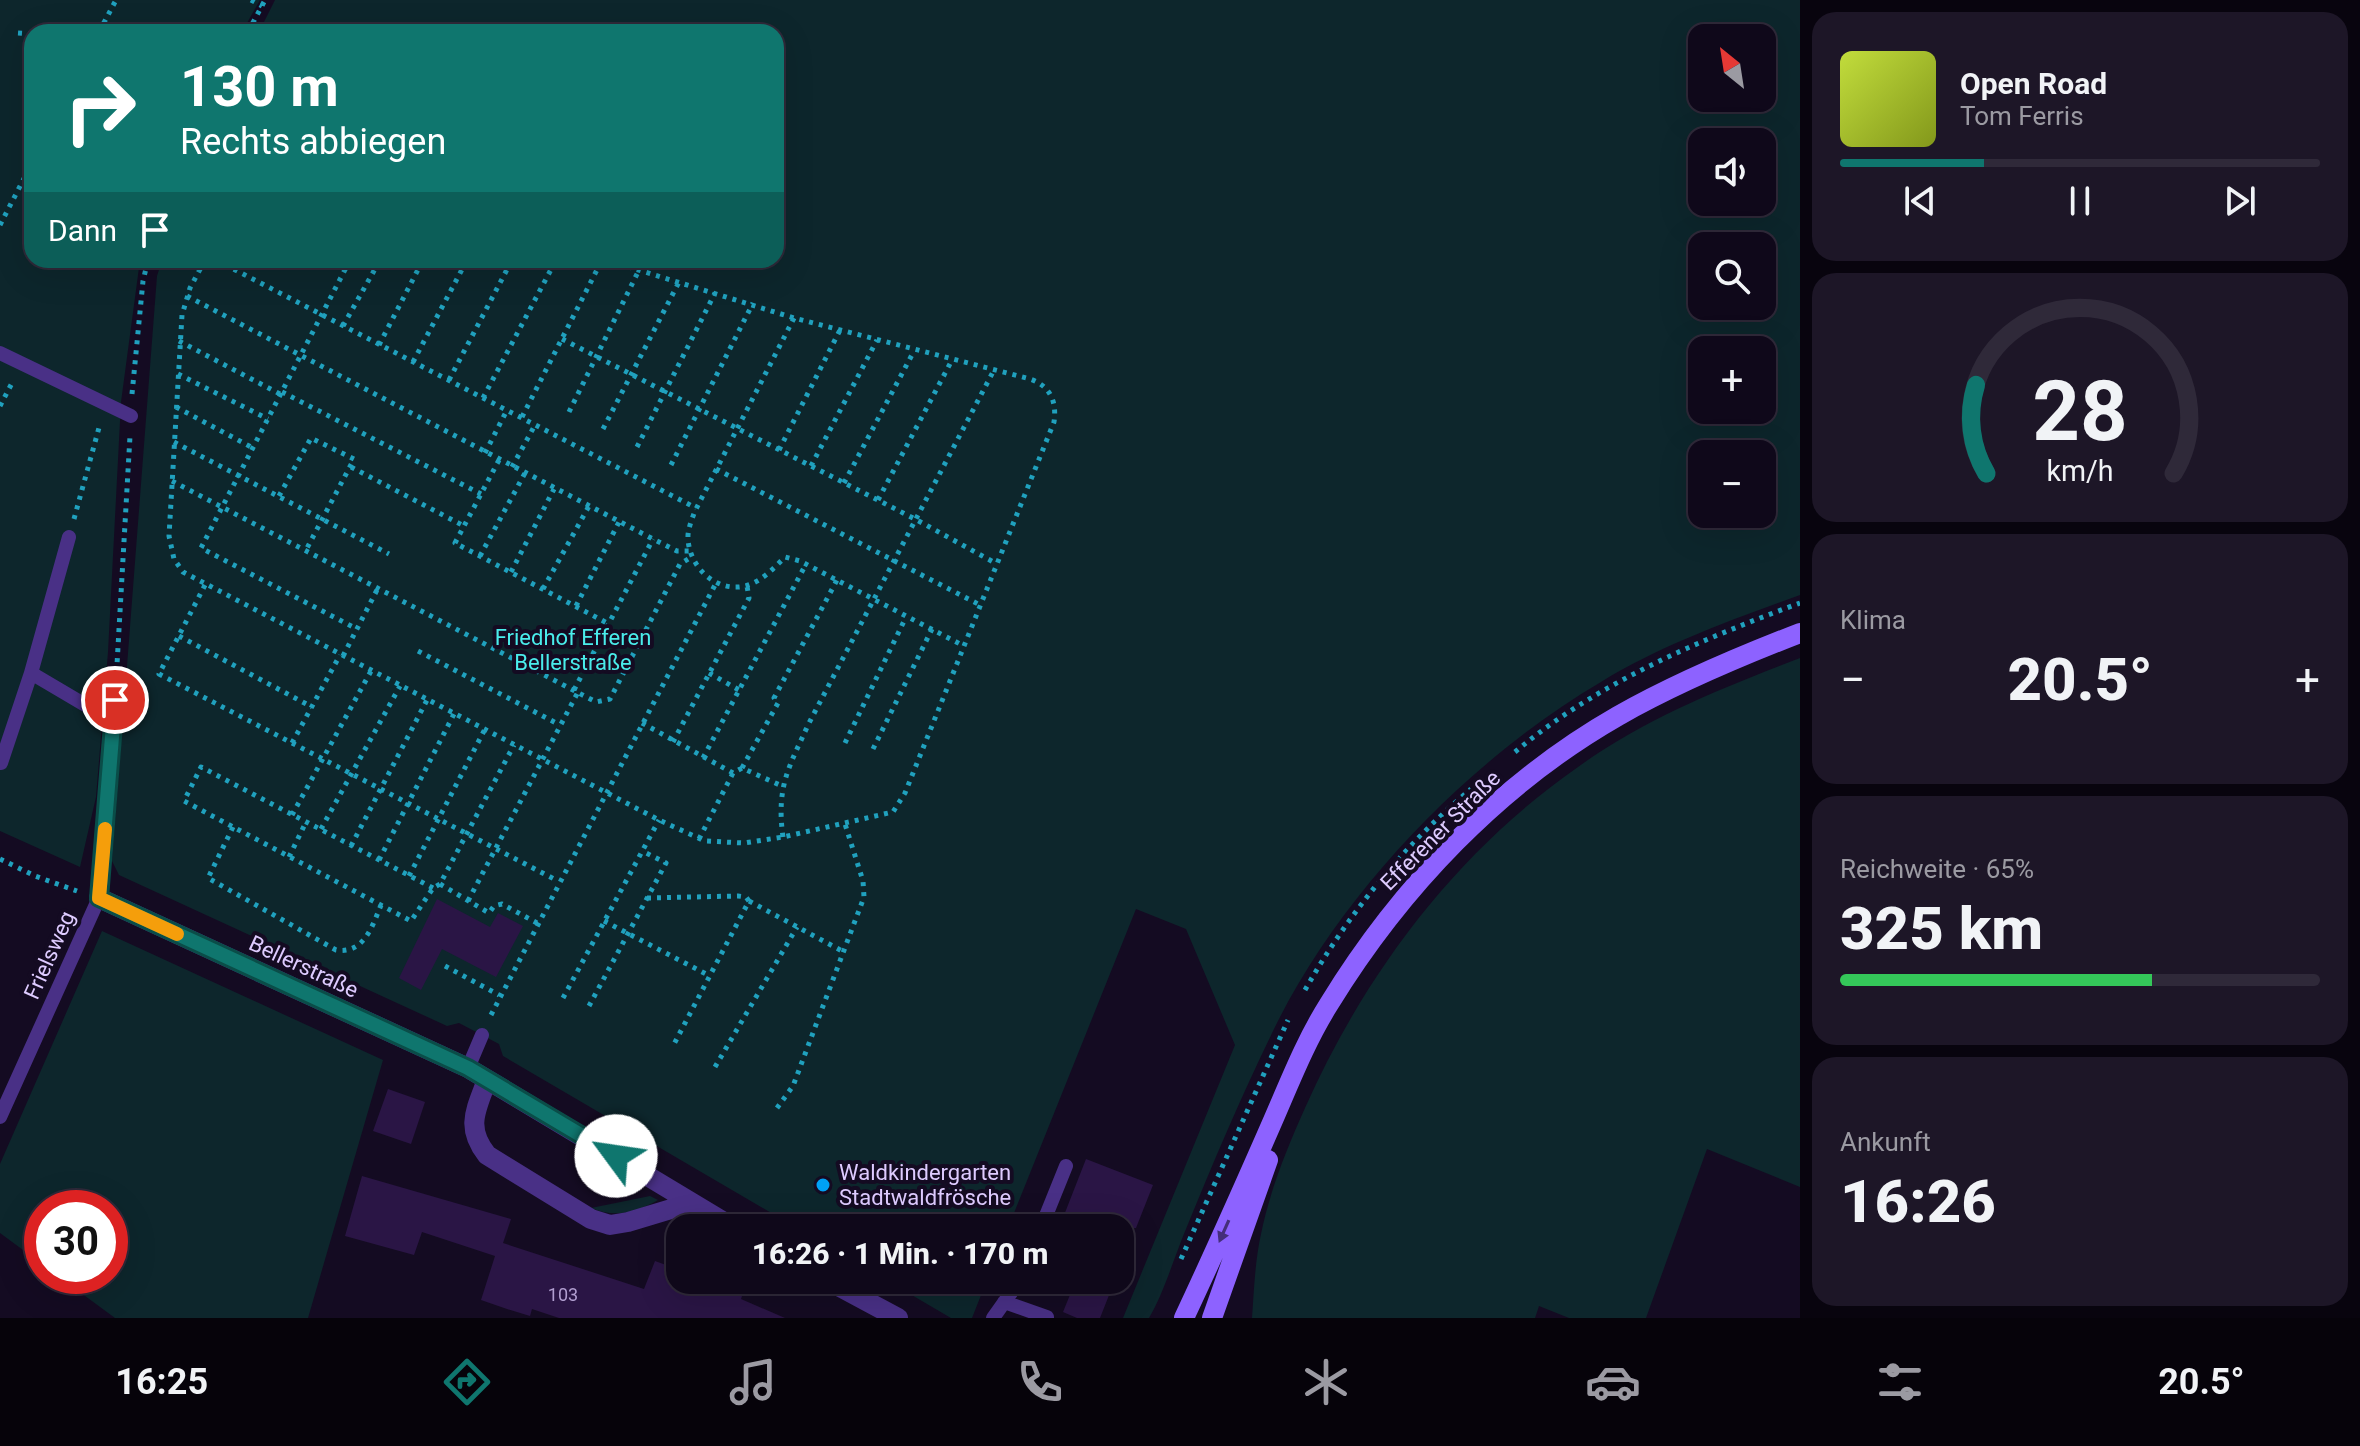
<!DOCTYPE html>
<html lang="de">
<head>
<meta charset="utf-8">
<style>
  :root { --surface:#0f081a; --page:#1d1627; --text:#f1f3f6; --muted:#9b9aa2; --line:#2f2939; --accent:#0f766e }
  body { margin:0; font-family:Roboto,sans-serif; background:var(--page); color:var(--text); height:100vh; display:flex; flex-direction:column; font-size:30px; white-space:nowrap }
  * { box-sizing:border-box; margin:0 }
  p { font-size:26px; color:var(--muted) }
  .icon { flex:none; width:44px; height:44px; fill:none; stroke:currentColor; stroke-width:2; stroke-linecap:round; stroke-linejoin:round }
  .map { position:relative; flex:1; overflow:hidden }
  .side { display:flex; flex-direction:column; gap:12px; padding:12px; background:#08040e; width:560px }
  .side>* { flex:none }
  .guide { position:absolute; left:24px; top:24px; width:760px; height:244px; border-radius:24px; box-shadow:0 8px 32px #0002,0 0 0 2px var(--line); background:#0f766e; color:#fff; overflow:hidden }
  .needle { width:52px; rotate:330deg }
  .fabs { position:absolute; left:1688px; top:24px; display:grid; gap:16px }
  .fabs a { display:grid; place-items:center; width:88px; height:88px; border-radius:16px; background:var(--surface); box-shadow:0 8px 32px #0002,0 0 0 2px var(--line); font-size:40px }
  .speed { position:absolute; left:24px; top:1190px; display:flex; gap:16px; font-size:40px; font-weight:700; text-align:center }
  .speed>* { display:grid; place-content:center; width:104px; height:104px; border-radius:50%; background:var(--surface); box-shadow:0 8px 32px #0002,0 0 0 2px var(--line); line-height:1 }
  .speed .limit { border:12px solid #d22; background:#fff; color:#111 }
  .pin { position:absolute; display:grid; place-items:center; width:68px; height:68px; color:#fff; margin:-34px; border:4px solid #fff; border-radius:50%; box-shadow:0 2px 8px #0007 }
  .me { position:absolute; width:88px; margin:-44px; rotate:301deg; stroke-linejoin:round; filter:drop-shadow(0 0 6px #0008) }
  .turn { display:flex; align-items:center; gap:28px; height:168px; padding:0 24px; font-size:36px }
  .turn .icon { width:104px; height:104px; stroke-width:2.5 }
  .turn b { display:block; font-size:56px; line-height:68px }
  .then { display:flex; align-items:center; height:76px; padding:0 24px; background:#0003; gap:16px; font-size:30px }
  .big { font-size:60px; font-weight:800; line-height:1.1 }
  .side .card { flex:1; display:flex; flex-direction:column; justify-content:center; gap:12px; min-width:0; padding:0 28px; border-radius:24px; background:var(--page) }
  .side .dial { align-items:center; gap:0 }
  .dial svg { height:208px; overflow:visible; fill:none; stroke:var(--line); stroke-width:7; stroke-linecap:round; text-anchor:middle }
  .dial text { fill:var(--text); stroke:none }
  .song { display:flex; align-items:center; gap:24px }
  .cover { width:96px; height:96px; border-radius:12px; background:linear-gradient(135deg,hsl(70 70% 55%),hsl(70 70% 35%)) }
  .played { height:8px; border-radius:4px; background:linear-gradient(90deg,var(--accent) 30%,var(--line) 30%) }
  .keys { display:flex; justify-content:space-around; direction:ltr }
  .heat { display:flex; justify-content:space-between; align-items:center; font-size:44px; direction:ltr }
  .charge { height:12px; border-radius:6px; background:linear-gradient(90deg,#34c759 65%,var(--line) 0) }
  .trip { position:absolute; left:666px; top:1214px; width:468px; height:80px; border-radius:24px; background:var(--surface); box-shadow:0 8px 32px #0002,0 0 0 2px var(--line); font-weight:800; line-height:80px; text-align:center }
  .menu { display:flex; height:128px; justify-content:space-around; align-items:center; background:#06030a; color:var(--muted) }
  .menu .icon { width:56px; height:56px }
  .menu .on { color:var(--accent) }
  .menu b { font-size:36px; color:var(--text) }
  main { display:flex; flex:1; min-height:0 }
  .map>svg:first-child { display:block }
  .green { fill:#0d262c; fill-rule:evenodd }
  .building { fill:#2a1545 }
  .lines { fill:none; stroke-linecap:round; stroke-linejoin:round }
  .path { stroke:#20a1be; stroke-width:5; stroke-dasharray:4 6; stroke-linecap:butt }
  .lane { stroke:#493086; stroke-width:14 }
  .street { stroke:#493086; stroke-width:20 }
  .secondary { stroke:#8d62ff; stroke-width:20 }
  .oneway { fill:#442e7a }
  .route-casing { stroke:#0a4d48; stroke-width:20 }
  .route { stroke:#0f766e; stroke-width:14 }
  .slow { stroke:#f59e0b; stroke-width:14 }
  .poi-dot { fill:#00a1f6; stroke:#140b22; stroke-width:3 }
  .labels { text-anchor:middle; stroke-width:8; stroke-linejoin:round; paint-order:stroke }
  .number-label { font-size:18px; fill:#b19ed0 }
  .park-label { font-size:22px; fill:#4aeceb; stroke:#140b22 }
  .street-label { font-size:22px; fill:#decbff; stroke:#140b22 }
  .poi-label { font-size:22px; fill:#decbff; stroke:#140b22; text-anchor:start }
</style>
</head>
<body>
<main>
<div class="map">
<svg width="1800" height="1318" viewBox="0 0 1800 1318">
  <rect width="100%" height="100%" fill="#140b22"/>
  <!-- green -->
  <path class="green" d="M0,0H260L242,32H32V260H140L121,402L108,652L96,797L80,867L0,831Z
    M275,0H1800V595C1732,620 1663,644 1601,682C1472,758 1347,886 1279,1019C1245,1087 1215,1158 1186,1229C1175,1255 1163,1295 1149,1318H1123L1235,1045L1186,929L1136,909L1008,1228H797L503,1056L499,1044L459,1023L447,1026L119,875L112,861L157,276L162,260H776V32H259ZM1702,38H1762V98H1702ZM1702,142H1762V202H1702ZM1702,246H1762V306H1702ZM1702,350H1762V410H1702ZM1702,454H1762V514H1702Z
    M1800,658V1187L1707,1149L1646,1318H1569L1539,1306L1535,1318H1252C1254,1290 1255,1261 1261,1234C1270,1190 1287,1148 1305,1108C1365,973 1456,852 1578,767C1646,718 1722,688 1800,658Z
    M102,931L383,1060L308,1318H115L58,1276H110V1208H42V1264L0,1233V1164Z
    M650,1196L658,1200C636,1213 614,1218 591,1208Z
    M886,1280H987L972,1318H951Z"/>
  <!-- building -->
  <path class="building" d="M437,899L490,927L498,913L523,926L496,977L442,949L421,990L399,978Z
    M388,1089L425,1102L411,1144L373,1131Z
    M1086,1159L1153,1185L1136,1228H1059Z
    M362,1176L511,1219L503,1243L644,1289L655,1261L680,1270V1280H707L743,1293L741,1299L785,1318H559L532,1309L530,1316L507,1309L481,1300L495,1256L422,1232L414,1255L345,1236Z
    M1076,1280H1115L1100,1318H1077L1063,1312Z"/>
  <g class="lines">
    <!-- path -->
    <path class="path" d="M251,0L262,6
      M99,32L116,0
      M248,32L265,0
      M18,33L32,34
      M0,225L32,163
      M205,260L190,288L182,315L169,536L174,559L183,572L659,820L705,841L744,843L783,837L893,812L905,793L1054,422C1057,401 1050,386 1030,379L794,318L606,260
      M216,260L696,508
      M350,260L201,548L357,629
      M187,296L653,539L677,551H691
      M794,318L695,511C692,519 689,526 688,535C687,565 715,593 745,586C761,582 773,569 785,557L800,561L964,646
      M343,326L380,260
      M562,339L915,519L997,564
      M179,341L280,394
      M379,345L423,260
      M413,362L467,260
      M178,374L268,419
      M449,380L512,260
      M282,392L481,494
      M132,394L143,281L148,260
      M483,398L556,260
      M0,406L12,383
      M176,407L253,448
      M569,412L639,270
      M522,417L602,260
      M603,429L679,282
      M174,442L389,554
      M637,447L715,293
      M779,450L840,330
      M485,453L507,410
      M499,460L455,543L609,624
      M671,465L753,303
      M811,466L877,340
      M351,467L464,526
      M512,467L535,425
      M716,469L980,605
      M172,481L596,702L610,699L680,564L693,556
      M844,483L914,351
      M279,496L311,438L354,459L306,550
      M878,500L952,360
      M74,519L100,424
      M480,556L525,473
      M511,572L554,489
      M205,585L159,674L558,881
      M543,589L589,506
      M576,606L619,522
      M179,636L312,707
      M418,651L560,725
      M343,656L378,588
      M709,673L739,690
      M116,682L130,436
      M574,690L653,539
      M642,723L733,773L742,768L782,786
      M673,742L749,598L747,586
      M292,743L340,655
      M845,743L906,617
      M873,749L932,629
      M1515,752C1598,682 1700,640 1800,603
      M703,758L806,564
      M742,768L778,703L774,698L837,580
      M292,815L371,671
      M233,827L208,878L336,950C364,954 372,927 381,905
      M321,829L400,686
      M783,837C776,786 789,767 809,723L994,370
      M699,839L733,773
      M351,846L427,700
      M289,857L306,822
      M0,859L35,876L77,891
      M379,860L454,714
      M409,876L485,729
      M440,884L489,913L494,906L502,904L537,923
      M433,888L201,767L184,801L411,921L433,888L440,884L514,745
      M647,898L738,896L746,897L749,901L673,1046
      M468,901L578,692
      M749,901L844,952
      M604,921L710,976
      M445,966L499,995
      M1305,990C1348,914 1404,845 1471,789
      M563,998L659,820
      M589,1006L666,863L642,851
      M491,1015L716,583
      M715,1067L797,927
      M777,1108L793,1086L864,897L863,881L845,824
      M1181,1259L1288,1020"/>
    <!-- lane -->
    <path class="lane" d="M0,353L131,416
      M69,537L31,673L114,722
      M1,763L31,673
      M468,1068L482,1035
      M0,1117L99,898L115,700
      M1041,1228L1066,1166
      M1004,1302L1047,1317
      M993,1318L1020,1280"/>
    <!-- street -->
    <path class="street" d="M99,898L468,1068L734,1228
      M487,1080C476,1110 465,1127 487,1155L591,1219L610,1225L628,1222L691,1203
      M827,1280L898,1318"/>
    <!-- secondary -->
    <path class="secondary" d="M1184,1318C1214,1254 1243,1189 1271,1125C1289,1084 1305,1042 1329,1004C1400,888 1499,784 1618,716C1676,683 1738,657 1800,633
      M1212,1318L1268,1160"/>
  </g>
  <!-- one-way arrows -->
  <defs><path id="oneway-solid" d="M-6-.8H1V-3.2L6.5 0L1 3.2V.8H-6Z" transform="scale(2)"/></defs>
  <use class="oneway" href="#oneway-solid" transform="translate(1224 1231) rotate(114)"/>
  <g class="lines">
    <!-- route casing -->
    <g class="route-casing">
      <path id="route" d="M115,700L99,898L468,1068L616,1156"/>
    </g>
    <!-- route -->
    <use href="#route" class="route"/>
    <!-- slow -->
    <path class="slow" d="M105,829L99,898L177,934"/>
  </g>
  <!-- markers -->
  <circle class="poi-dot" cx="823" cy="1185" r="8"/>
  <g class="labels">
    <!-- number labels -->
    <g class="number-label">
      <text x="563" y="1301">103</text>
    </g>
    <!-- park labels -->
    <g class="park-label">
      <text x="573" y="645">Friedhof Efferen<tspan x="573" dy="25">Bellerstraße</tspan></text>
    </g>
    <!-- street labels -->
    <g class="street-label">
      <text transform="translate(1440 830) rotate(-45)" y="8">Efferener Straße</text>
      <text transform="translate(49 955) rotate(-66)" y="8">Frielsweg</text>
      <text transform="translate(304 966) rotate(25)" y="8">Bellerstraße</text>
    </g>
    <!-- poi labels -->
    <g class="poi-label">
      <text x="839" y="1180">Waldkindergarten<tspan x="839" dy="25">Stadtwaldfrösche</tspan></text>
    </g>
  </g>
</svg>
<div class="fabs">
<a><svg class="needle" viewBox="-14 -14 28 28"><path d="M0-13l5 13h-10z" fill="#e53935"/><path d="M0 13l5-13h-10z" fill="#9b9aa2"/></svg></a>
<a><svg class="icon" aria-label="sound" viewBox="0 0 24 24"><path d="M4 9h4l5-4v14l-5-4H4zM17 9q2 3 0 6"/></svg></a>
<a><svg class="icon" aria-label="search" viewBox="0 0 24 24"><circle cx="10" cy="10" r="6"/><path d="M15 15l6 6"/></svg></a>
<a>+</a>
<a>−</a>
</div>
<div class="speed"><div class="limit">30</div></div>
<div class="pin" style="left:115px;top:700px;background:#d93025"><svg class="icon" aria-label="arrive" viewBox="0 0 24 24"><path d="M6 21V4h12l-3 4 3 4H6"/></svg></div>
<svg class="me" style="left:616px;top:1156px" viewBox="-20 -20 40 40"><circle r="19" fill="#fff"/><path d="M0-13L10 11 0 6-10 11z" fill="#0f766e"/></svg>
<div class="trip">16:26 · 1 Min. · 170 m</div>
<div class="guide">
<div class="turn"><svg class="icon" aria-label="right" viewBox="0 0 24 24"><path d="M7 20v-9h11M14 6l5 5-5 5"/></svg><div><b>130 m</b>Rechts abbiegen</div></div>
<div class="then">Dann<svg class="icon" aria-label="arrive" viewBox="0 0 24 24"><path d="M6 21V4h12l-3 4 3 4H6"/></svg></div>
</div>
</div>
<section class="side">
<div class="card">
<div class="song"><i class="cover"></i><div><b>Open Road</b><p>Tom Ferris</p></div></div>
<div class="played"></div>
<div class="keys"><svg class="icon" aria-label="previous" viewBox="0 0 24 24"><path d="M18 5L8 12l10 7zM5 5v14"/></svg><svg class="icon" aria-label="pause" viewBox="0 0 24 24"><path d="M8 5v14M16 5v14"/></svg><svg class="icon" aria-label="next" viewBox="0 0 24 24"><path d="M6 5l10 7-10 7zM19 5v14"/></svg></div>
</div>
<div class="card dial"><svg viewBox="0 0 100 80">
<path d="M14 69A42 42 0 1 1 86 69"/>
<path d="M14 69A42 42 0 0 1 10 35" stroke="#0f766e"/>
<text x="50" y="56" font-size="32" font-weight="700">28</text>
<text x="50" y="72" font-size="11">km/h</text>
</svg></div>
<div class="card"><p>Klima</p>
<div class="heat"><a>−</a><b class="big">20.5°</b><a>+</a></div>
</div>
<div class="card"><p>Reichweite · 65%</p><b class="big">325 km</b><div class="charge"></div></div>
<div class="card"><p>Ankunft</p><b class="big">16:26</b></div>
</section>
</main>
<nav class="menu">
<b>16:25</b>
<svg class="icon on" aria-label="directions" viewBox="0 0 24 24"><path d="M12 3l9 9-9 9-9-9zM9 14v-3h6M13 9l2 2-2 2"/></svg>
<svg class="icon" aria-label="music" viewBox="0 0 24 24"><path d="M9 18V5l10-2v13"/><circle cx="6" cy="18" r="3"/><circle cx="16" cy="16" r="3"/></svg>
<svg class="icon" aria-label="phone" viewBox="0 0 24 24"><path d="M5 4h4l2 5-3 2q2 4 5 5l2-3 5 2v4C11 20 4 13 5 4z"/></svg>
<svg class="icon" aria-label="climate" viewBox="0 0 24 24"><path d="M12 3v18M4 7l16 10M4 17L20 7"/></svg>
<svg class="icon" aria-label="car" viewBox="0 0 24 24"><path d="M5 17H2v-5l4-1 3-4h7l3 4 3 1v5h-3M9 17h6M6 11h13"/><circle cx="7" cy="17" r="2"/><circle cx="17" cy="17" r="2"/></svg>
<svg class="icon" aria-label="filters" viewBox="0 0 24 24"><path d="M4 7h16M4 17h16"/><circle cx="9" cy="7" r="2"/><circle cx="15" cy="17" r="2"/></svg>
<b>20.5°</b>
</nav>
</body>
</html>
